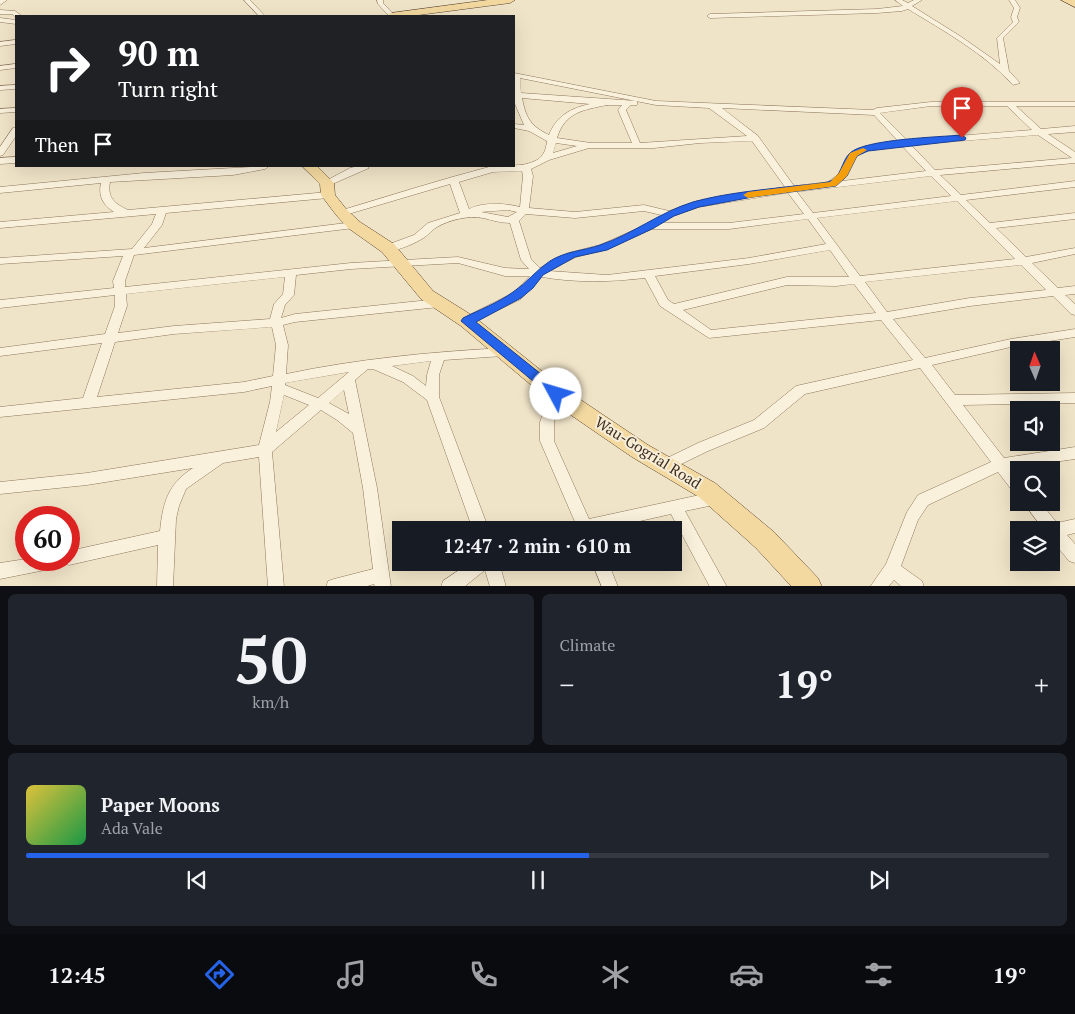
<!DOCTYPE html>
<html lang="en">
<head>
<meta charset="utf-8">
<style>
  :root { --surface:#171b24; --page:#20242c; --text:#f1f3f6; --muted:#9ea1a6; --line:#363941; --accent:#2563eb }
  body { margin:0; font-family:"PT Serif",serif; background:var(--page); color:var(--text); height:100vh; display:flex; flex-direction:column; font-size:19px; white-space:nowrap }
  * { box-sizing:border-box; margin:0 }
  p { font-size:16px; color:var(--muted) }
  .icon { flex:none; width:28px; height:28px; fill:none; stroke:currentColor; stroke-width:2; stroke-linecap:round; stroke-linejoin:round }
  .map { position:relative; height:586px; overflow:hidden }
  .side { display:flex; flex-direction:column; gap:8px; padding:8px; background:#0d0f14; flex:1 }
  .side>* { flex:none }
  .banner { position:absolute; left:15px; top:15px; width:500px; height:152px; border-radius:0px; box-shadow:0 5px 20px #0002; background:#202124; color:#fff; overflow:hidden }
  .needle { width:32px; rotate:358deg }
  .buttons { position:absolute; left:1010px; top:341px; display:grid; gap:10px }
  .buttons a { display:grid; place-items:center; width:50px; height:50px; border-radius:0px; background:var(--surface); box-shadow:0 5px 20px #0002; font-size:25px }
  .speed { position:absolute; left:15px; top:506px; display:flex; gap:10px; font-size:25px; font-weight:700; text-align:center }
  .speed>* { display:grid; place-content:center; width:65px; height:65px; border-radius:50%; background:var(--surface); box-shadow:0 5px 20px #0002; line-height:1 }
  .speed .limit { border:8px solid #d22; background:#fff; color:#111 }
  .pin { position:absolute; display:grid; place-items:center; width:42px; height:42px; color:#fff; margin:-51px -21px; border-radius:50% 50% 50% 0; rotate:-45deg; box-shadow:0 0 5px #0007 }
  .pin .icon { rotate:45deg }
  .me { position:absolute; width:55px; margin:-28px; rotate:309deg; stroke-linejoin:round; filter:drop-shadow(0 0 4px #0008) }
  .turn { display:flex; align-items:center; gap:18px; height:105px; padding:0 20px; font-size:22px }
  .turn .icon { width:65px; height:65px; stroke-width:2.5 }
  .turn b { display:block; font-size:35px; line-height:42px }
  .then { display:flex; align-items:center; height:48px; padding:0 20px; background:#0003; gap:10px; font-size:19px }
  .big { font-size:38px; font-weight:600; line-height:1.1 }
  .side .card { flex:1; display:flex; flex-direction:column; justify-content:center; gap:8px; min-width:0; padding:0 18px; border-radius:8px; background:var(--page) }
  .side .dial { align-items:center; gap:0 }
  .dial b { font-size:65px; line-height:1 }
  .song { display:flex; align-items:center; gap:15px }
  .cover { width:60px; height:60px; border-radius:8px; background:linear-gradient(135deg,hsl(50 70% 55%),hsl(140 70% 35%)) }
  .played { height:5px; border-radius:2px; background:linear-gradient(90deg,var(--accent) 55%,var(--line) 55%) }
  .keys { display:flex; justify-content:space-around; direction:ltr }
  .heat { display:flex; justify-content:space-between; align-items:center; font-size:28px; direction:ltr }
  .side .tiles { flex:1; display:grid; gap:8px; grid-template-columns:1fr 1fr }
  .card:last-child { grid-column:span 2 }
  .trip { position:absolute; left:392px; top:521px; width:290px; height:50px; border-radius:0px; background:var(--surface); box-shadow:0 5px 20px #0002; font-weight:600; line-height:50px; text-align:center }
  .dock { display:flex; height:80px; justify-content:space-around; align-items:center; background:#090b0e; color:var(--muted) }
  .dock .icon { width:35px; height:35px }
  .dock .active { color:var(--accent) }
  .dock b { font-size:22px; color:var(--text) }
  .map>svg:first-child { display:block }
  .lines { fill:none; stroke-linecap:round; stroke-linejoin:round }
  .minor-casing { stroke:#8d765c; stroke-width:1 }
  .primary-casing { stroke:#5b4430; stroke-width:1 }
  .minor { fill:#faf1dc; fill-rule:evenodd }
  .primary { fill:#f3d9a0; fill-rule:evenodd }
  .route { fill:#2563eb; stroke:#184099 }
  .slow { fill:#f59e0b }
  .labels { text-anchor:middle; stroke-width:4; stroke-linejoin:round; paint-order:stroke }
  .street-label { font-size:15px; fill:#3d2e20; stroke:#f7eed8 }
</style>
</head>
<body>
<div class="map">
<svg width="1075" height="587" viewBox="0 0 1075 587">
  <rect width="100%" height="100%" fill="#f0e4c8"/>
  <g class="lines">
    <!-- minor casing -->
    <g class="minor-casing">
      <path id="minor" d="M0,0H7L0,5Z
        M244,0H250L265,16H259Z
        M377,0H383V3L395,16H389L378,4Z
        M895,0H902L908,3L914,0H922L912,6L960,36L1000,64L997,38L1013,22L1011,17L1014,8L1009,0H1015L1020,8L1017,17L1019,22L1003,38L1009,71L1020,83L1013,85C984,53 944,31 908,9L902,11L877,13L710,18L707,16L710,14L877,9L903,6Z
        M0,10L15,11L22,16L16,17L12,14H0Z
        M0,18L16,20V24L0,22Z
        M16,40V44L0,46V42Z
        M16,64V68L0,70V66Z
        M514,73L656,101L873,110L877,108L931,102H1075V106H1016L1041,129L1075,126V132L1048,134L1075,152V163L940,175L961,195L1075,181V187L966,200L990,223L1075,213V219L996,228L1026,257L1075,248V254L1032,263L1058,288L1075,286V294L1065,295L1075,304V315L1071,314L1053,296L970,306L893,319L925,358L1011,339L1075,329V337L1011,347L932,365L955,395L1075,393V403L963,405L1004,458L1075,447V459L1012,468L1019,477V494L1014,493L998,472L928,505L918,520L901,566L922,581L924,587H902L894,580L888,587H870L886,564L907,512L918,495L991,462L920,368L805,394L764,428L708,451L671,469L666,471L661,469L659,465L661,461L698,443L754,420L796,386L913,360L881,320L709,338L660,306L645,278C610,282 577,283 542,277L521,299L467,325L461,321L463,318L513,293L530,276H505L458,263L351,269L296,275L294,295L285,305L281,318L295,314L439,299L445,303L439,307L295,322L283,325L288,345L286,374C357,359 430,352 503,348L507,349L509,352L507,355L503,356L444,360L439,375V397L489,530H473L427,400L403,382L373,369H368L355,380L377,488L391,587H375L374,584L364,587H326L328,581L334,579L373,569L363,488L353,433L337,420L321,410L272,452L284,587H268L259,457L223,463L186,489L179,506L176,519L173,587H157L158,545L69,565L66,564L60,567L0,579V563L26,559V560H69V551L160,531C163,502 168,484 193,468L87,485L0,494V482L87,473L259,445L270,402L272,386L244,392L0,417V407L83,398L102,343L0,356V348L105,334L115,306V295L0,308V300L114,288L113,281L123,256L0,264V258L132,249L152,224L156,214L0,228V222L114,212C103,205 98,196 101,183L0,193V187L144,173L269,166L265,169L233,175L110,182C107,198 115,204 128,210L328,192L333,195L328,198L166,213L162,225L144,248L354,222L359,225L354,228L134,255L125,281V287L351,263L458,257L505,268L529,269L521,260L510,223C500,223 492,220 483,218C469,215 449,220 437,227C433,229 429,234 425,237C416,243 395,253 384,250L383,248L384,246L414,235L428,223L460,213L450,184L345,215H339L337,213L339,211C389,196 439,180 489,167C505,163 521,169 537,160C544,156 546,149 547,141L529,131L514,128V124L524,125L515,104ZM520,78L656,105L709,108L747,136L640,143L626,110L631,105H637V101L521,93ZM522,98L590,104C571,108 556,116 549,135C531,126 526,119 522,98ZM607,105H622L618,110L632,143H591L557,138C565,112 583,110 607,105ZM931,106H1007L1032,130L907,140L880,113ZM722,108L874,115L898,141L866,146L850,153L839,174L828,182L794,186L758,136ZM1038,135L1072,158L935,170L911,145ZM752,141L785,187L697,201L669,211L644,205L575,212L529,208L533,176L531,169L549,160L589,148H654L700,143ZM556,143L577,146L553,153ZM902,146L926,171L842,181C849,174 850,165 856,157C865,147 890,148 902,146ZM522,171L523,176L520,207C505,203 483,202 469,209L459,182L493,172ZM931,176L951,196L813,213L797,192ZM788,193L804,214L729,223H650L600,245L568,253L540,268L531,259L519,221L526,214L575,218L644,211L670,217L699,207ZM957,201L1015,259L860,276L817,218ZM508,210L517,212L508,217L481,212ZM808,219L826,244L749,258L607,275L549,271L576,257L608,249L652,229H729ZM830,250L849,277H787L674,304L668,300L655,276L749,264ZM1021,265L1046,290L970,298L887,312L865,282ZM285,277L283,294L274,304L270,319L174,326L118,333L127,306L126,294ZM854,284L876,313L711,330L683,310L787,285L836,286ZM272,327L276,345L273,376L244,382L97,397L115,342L174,334ZM431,361L427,375L426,386L413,376L392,366ZM349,372L318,398L285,385V383ZM344,390L349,414L329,403ZM284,395L309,405L276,432Z
        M16,85V89L0,90V86Z
        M16,108V112L0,113V109Z
        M13,128H16V136L3,155L0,156V147Z
        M16,157V163L0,164V158Z
        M359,166H367L369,168L330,185L327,186L322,183L350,168Z
        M556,389L561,390L562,394L554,422V441L589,519L718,491L723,493L725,498L723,503L685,511L727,587H710L671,514L600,530H561L564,525L575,522L540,441V422L550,394L551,390Z
        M1023,502H1040L1057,523L1075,519V533L1067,535L1075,544V563L1069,561L1051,539V530H1044Z
        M471,562H499L506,587H490L485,570L464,587H441L443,581Z
        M592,562H608L618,587H602Z"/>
    </g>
    <!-- primary casing -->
    <g class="primary-casing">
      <path id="primary" d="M488,0H515L510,3L411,16H386L391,13Z
        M1061,0H1075V7Z
        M302,166H317L334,183L335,195L347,210L360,222L394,244L433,291L473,316L563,388L648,445L715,483L774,532L818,578L822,587H792L756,548L699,497L632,457L549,400L461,326L421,299L382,252L348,228L337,216L321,195L320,184Z"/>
    </g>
    <!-- minor -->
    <use href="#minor" class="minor"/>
    <!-- primary -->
    <use href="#primary" class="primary"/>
  </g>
  <!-- route -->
  <path class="route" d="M962,135L966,138L965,140L868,151L857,156L847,176L836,186L753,197L699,207L674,216L654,228L607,250L575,257L543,275L533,288L521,298L476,322L561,390L563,394L561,397H552L461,321L463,318C479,310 498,303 513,292C527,283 536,270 550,261C566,251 583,251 600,245C633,234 660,212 693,202C725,193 761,190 794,186C805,185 817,184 828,182C842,178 841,161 850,153C865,139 939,137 962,135Z"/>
  <!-- slow -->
  <path class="slow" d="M863,148L867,150L857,156L847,176L836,186L748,198L743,195L748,192L830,182L839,173L850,153Z"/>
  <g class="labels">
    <!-- street labels -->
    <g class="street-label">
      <text transform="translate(648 453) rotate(32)" y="5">Wau-Gogrial Road</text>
    </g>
  </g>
</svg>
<div class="buttons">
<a><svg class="needle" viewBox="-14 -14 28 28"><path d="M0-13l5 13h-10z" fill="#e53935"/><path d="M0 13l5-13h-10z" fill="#9ea1a6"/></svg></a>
<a><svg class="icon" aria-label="sound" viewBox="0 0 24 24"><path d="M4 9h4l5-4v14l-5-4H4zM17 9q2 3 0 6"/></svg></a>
<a><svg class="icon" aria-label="search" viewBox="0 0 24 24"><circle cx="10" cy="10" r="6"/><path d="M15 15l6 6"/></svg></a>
<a><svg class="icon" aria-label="layers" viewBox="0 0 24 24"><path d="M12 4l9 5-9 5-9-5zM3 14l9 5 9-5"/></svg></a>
</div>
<div class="speed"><div class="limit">60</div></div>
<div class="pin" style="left:962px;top:138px;background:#d93025"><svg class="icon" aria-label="arrive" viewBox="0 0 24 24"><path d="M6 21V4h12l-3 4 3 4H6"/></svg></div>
<svg class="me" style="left:556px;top:394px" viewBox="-20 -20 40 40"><circle r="19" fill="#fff"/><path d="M0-13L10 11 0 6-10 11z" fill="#2563eb"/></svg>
<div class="trip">12:47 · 2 min · 610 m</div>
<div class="banner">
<div class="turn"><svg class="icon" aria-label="right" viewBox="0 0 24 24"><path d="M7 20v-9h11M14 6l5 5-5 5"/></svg><div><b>90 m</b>Turn right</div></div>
<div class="then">Then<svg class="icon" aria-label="arrive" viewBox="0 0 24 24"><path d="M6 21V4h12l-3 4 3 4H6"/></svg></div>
</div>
</div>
<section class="side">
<div class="tiles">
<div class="card dial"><b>50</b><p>km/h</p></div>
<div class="card"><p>Climate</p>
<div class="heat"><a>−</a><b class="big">19°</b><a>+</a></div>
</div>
<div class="card">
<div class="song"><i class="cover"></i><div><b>Paper Moons</b><p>Ada Vale</p></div></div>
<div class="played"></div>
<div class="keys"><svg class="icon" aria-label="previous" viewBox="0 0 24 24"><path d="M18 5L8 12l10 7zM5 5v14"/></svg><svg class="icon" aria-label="pause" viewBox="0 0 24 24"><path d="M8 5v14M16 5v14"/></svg><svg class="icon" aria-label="next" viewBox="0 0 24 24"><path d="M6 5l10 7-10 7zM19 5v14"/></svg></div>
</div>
</div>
</section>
<nav class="dock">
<b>12:45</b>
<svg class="icon active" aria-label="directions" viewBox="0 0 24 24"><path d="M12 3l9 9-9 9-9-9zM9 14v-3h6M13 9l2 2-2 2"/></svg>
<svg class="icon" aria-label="music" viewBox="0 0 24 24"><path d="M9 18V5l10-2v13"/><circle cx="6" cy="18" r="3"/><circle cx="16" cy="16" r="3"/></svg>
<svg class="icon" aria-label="phone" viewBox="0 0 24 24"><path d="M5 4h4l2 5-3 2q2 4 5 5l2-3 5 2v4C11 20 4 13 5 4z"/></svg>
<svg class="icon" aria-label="climate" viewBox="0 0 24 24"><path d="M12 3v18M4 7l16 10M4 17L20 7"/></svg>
<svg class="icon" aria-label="car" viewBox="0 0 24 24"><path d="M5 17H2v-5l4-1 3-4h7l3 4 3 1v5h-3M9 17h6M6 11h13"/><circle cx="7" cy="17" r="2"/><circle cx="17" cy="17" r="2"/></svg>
<svg class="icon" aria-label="filters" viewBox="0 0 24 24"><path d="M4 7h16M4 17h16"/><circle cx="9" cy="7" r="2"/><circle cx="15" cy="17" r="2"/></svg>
<b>19°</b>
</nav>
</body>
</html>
